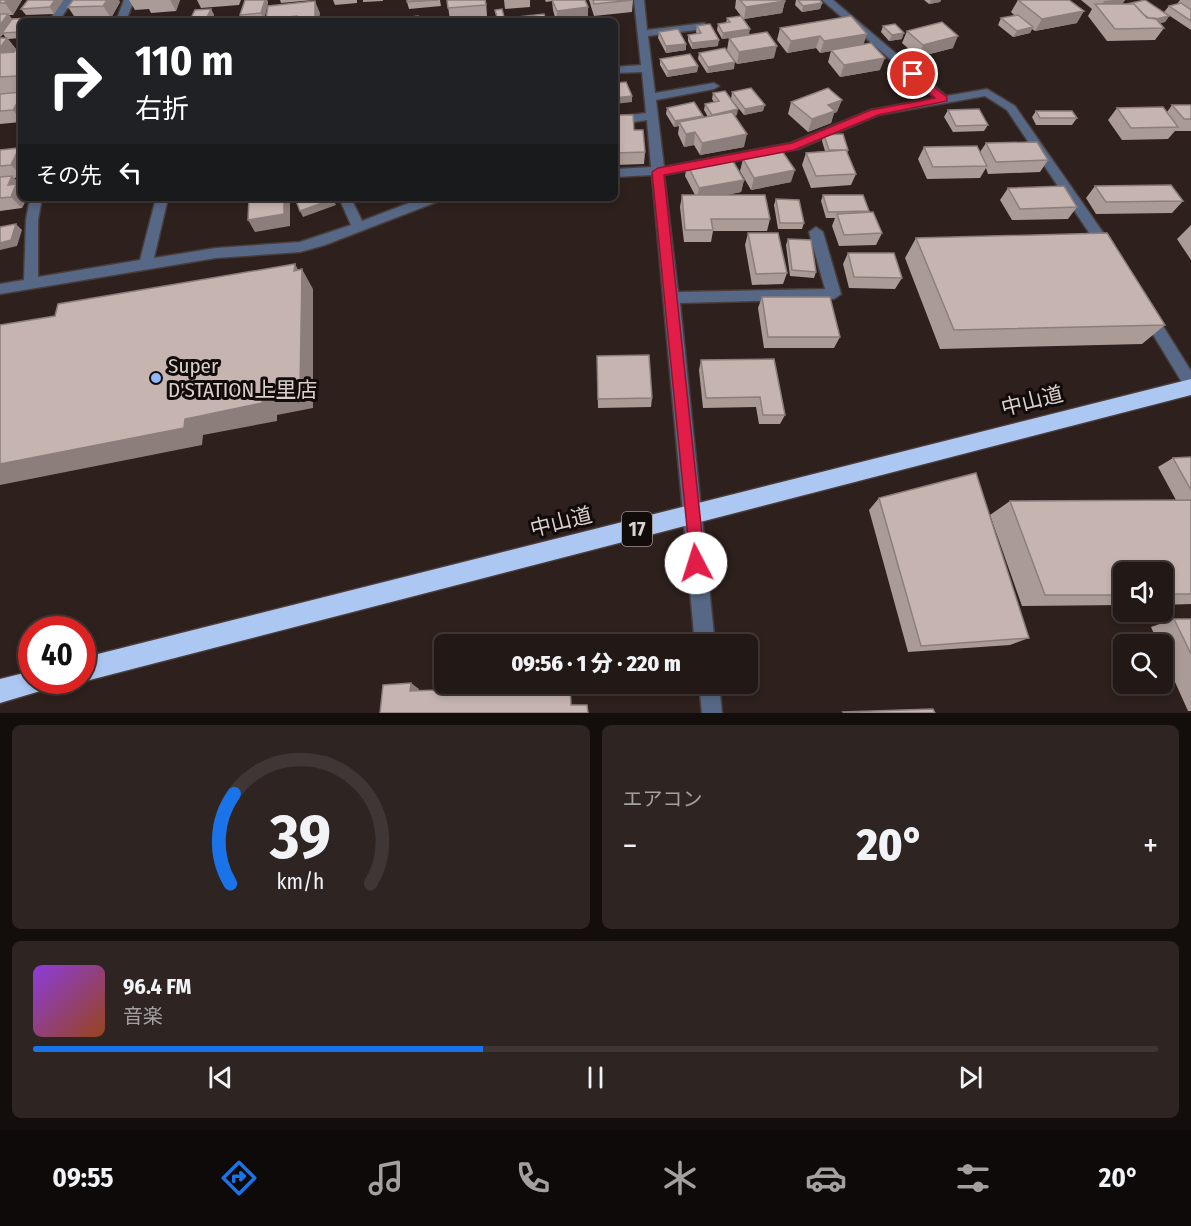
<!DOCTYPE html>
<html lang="ja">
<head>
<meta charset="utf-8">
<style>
  :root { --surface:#221816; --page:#2e2523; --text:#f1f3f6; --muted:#a2a0a1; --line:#3f3735; --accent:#1a73e8 }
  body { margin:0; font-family:"Fira Sans Condensed","Noto Sans JP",sans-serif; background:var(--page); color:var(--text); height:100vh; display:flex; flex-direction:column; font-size:22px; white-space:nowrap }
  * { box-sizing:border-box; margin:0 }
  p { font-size:20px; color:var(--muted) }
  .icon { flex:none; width:33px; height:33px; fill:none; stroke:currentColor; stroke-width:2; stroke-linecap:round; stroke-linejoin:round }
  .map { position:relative; height:713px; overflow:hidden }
  .details { display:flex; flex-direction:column; gap:12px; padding:12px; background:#130d0c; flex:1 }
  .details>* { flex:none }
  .hud { position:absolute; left:18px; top:18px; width:600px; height:183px; border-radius:9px; box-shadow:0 3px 9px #0003,0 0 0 2px var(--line); background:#202124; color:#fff; overflow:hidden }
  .controls { position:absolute; left:1113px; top:562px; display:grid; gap:12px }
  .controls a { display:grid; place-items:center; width:60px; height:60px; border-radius:9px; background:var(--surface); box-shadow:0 3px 9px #0003,0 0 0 2px var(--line); font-size:30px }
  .speed { position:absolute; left:18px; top:616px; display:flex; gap:12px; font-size:30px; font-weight:700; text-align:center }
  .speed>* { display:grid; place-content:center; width:78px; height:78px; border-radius:50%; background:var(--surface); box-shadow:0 3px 9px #0003,0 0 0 2px var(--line); line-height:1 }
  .speed .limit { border:9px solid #d22; background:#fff; color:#111 }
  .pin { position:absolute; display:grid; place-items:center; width:51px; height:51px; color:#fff; margin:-26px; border:3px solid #fff; border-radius:50%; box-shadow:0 2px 6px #0007 }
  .me { position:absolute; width:66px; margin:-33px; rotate:355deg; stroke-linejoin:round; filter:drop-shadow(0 0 4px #0008) }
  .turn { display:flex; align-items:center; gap:21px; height:126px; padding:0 18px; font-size:27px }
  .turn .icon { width:78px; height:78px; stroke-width:2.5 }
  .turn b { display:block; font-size:42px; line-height:51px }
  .then { display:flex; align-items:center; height:57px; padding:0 18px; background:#0003; gap:12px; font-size:22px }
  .big { font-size:45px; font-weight:800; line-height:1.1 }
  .details .tile { flex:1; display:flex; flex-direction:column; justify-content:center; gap:9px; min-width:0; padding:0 21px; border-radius:9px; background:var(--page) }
  .details .dial { align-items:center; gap:0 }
  .dial svg { height:156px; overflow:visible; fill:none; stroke:var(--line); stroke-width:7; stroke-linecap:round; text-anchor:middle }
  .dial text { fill:var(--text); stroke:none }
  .song { display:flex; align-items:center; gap:18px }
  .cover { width:72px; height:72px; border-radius:9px; background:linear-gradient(135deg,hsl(270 70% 55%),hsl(20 70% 35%)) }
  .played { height:6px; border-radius:3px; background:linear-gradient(90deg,var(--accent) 40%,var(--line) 40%) }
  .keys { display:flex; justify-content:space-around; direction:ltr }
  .heat { display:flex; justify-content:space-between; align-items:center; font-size:33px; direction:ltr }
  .details .tiles { flex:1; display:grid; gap:12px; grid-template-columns:1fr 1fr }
  .tile:last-child { grid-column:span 2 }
  .trip { position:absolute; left:434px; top:634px; width:324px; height:60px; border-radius:9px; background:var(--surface); box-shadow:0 3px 9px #0003,0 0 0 2px var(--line); font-weight:800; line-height:60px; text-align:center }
  .menu { display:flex; height:96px; justify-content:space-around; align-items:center; background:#0e0a09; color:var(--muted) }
  .menu .icon { width:42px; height:42px }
  .menu .active { color:var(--accent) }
  .menu b { font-size:27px; color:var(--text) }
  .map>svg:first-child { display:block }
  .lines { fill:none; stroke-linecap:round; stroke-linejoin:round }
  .minor-casing { stroke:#493c39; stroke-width:3 }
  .highway-casing { stroke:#493c39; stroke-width:3 }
  .minor { fill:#566885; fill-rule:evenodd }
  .highway { fill:#acc7f2; fill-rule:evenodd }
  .wall { fill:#aa9b97 }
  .shaded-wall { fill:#8b7e7b }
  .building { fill:#c6b4b0; stroke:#8b7e7b; stroke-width:1.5 }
  .route { fill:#e11d48; stroke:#92132f; stroke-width:1.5 }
  .poi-dot { fill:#8fb8fd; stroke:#110b0a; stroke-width:2 }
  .labels { text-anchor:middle; stroke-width:6; stroke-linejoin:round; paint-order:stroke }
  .shield { fill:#110b0a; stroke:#9e9593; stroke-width:1.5 }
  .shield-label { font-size:20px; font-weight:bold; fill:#dad0ce }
  .poi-label { font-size:21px; fill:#dad0ce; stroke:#110b0a; text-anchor:start }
  .street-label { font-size:21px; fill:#dad0ce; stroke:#110b0a }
</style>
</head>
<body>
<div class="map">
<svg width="1191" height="713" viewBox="0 0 1191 713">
  <rect width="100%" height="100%" fill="#2d201d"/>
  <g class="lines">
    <!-- minor casing -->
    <g class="minor-casing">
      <path id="minor" d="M63,0H73L59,21H49Z
        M124,0H134L126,21H116Z
        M634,0H644L647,30L704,23L709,26L704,29L648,36L655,93L714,83L719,86L714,89L656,100L664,167L791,143L871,110L935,98L822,0H833L946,96L987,89L1015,106L1116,251L1114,255H1104L1007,110L985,96L878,115L798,149L664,175L678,292L825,289L809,232L816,227L823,232L841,294L834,299L680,303L715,645H695L652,175L615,177V169L651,167L647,120L615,125V117L646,113L642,72L615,73V67L641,65Z
        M30,198H42L38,220V277L140,260L156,198H168L154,258L216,248L300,242L351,225L339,198H351L362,221L422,198H441L439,201L325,245L300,252L216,258L0,294V284L24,280L26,220Z
        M1148,308L1153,310L1191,371V391L1186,389L1143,318L1141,314Z
        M699,684H719L722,713H702Z"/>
    </g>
    <!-- highway casing -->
    <g class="highway-casing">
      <path id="highway" d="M1191,379V395L82,682L80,681H82V658Z
        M32,671V681H51L47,689L0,703V679Z"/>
    </g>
    <!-- minor -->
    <use href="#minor" class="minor"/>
    <!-- highway -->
    <use href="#highway" class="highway"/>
  </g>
  <!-- wall -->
  <path class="wall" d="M0,0H22L13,15H9L12,19L21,21V38L8,39L16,49L21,42V122L0,124V38H6L3,34L0,37Z
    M28,0H63L54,14L26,15L21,9Z
    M129,0H180L176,11L151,13L149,9L135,10Z
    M197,0H241L239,5L201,8Z
    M245,0H269H267L268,2L264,20L243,21L240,15Z
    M280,0H314L281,3Z
    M333,0H357V3L335,5Z
    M363,0H383V1L363,2Z
    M440,0L441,6L409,9L407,2Z
    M447,0H486L487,17L450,20Z
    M504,0H530V7L505,9Z
    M545,0H585L588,7V19L575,21H556L553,10L552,1L546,2Z
    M589,0H633L632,12L594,16Z
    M736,0L785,1L782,13L744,19L749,35L774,58L737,64L727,50L729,38L722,39L717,30L718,24L726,23L727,18L741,16L735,8Z
    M796,0H820L822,3L820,9L802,12L795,5Z
    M924,0H941L940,2L929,4Z
    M1018,0L1077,23L1035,31L1032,29L1030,33L1013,37L998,25L1001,18L1015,16L1011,12Z
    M1081,0H1125L1122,4L1169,16L1165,22L1160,23L1164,28L1155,40L1107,41L1088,16L1092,9Z
    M1180,0H1191V30L1164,12L1169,6L1177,4Z
    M120,2L111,18L76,19L68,7Z
    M211,9L214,15L211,21H191L190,20Z
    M495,10L504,17L505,21H497Z
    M697,26L718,46L692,49L688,41V35L697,34L696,32Z
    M883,26L902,39L889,41L881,32Z
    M780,28L863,44L880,70L840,77L828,62L831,51L820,53L816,48L787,53L777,40Z
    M907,31L953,48L918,57L902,43Z
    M659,32L686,50L666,53L658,38Z
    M699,53L734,69L707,73L698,59Z
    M660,59L698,66L697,72L667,77L660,65Z
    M732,92L763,111L744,115L731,99Z
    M713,93L737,115L734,116L744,147L700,155L694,145L684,147L678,134L679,126L674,127L666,114L667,108L703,118L708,117L704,110L705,104L714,102L712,99Z
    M791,102L837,112L834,113L831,123L808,132L788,114Z
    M1172,105H1191V131H1175L1168,139L1122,140L1108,120L1117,108L1167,112Z
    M948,110L988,125L984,131L953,132L944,117Z
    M1036,111L1077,118L1072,125H1036L1032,117Z
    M615,115L634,130L645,152L644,164L615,165Z
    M824,135L848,150L847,153L856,174L851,185L811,188L802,165L806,153L825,151L822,141Z
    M986,143L1048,160L1040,172L988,174L986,168L980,178L927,179L918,159L924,147L980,152Z
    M19,148L21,151V177L14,178L21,185V198H27L22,208L0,211V150Z
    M743,159L791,182L751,190L740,171Z
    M687,164L744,180L741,192L726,195L770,219L767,231H713L711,242H684L680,207L682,195H695L685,176Z
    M1095,186L1183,201L1172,213L1096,214L1086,198Z
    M1008,188L1077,207L1068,219L1012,220L1000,200Z
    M823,195L869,211L868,213L882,233L876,245L839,246L832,226L835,218H826L821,201Z
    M776,199L804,223L802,229H778L774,205Z
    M1191,225V260L1177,239Z
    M748,233L787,273L783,284L752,285L745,245Z
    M916,238L1165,325L1142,344L940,349L905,258Z
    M788,239L816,272L814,278L790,276L786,245Z
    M848,253L902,278L895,289L849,288L843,264Z
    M762,297L840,337L834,348H764L758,308Z
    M597,356L652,398L651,407L598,408Z
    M774,359L785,415L780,424H759L756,407L703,408L699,370L701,360Z
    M1191,457V604L1162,605V573H1124V605L1022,606L990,515L1010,501L1176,500L1158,467L1173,458Z
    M879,498L1029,638L1010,645L908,652L869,510Z
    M1174,619H1191V711H1188L1162,653V645H1159L1151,627Z"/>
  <!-- shaded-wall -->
  <path class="shaded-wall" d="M6,0H22L13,15L5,3Z
    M55,0H63L54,14L50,7Z
    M107,0H119L120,2L111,18L103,6Z
    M170,0H180L176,11Z
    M265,0H267L268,2L264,20L261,13Z
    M931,0H941L940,2L929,4Z
    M1113,0H1125L1118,10L1099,9L1104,1Z
    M315,1L320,13L319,21H267L266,19Z
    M785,1L782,13L744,19L746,7Z
    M822,3L820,9L802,12L803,6Z
    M588,7V19L575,21H557V11Z
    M211,9L214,15L211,21H207L206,19Z
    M1084,11L1077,23L1035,31L1042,19Z
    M8,14L13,20L2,33L3,34L1,37L0,35V25Z
    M1169,16L1165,22L1147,26L1152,20Z
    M1033,27L1030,33L1013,37L1017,31Z
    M750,29L749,35L722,39L723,33Z
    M904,33L902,39L889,41L892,35Z
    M867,34L863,46L831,50V51L820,53L824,41Z
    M820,36L816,48L787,53L791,41Z
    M958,36L953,48L918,57L923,45Z
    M7,38L20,55L0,57V48Z
    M719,40L718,46L692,49V43Z
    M686,44V50L666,53V46Z
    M777,46L774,58L737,64L739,52Z
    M885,58L880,70L840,77L844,65Z
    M735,62L734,69L707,73L708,67Z
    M698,66L697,72L667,77L668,71Z
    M21,68V82L16,76Z
    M21,96V120L13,110Z
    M632,96V102L615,104V98Z
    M842,100L837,112L834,113L831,123L808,132L812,119L828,105Z
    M765,105L763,111L744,115L745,109Z
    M738,109L737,115L711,121L712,115Z
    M703,116L702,122H679V126L674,127L675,121Z
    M695,132L694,145L684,147L686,134Z
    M747,134L744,147L700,155L702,143Z
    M19,148L21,151V175L11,165Z
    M795,170L791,182L751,190L754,178Z
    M12,176L21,185V198H27L22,208L11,197L8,185Z
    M744,180L741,192L697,200L699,188Z
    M284,198H289L290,200V226L255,232L248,220Z
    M333,199L336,205L303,217L300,211Z
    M16,224L22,230L17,246L0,250V243Z
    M295,264L302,277V269L313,289V408L277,415V421L203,435L202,445L0,485V464L185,419L263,398L294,271Z
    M411,683L419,689L418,696L410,691Z"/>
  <!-- building -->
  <path class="building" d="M0,0H6L5,3H0Z
    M28,0H55L50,7L21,9Z
    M73,0H107L103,6L68,7Z
    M245,0H265L261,13L240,15Z
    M407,0H435L407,2Z
    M447,0H485L486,5L448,8Z
    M552,0H585L588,7L557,11Z
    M593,0H633L594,4Z
    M740,0H784L785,1L746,7Z
    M798,0H820L822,3L803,6Z
    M1018,0H1069L1084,11L1042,19Z
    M1145,0L1169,16L1156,19L1149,18L1143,14L1134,4H1127Z
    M315,1V19L296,21L297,16L266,19L268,6Z
    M1181,3L1191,10V21L1169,6Z
    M1095,4H1134L1147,18H1155L1164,28L1115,29Z
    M211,9L206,19L190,20L195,10Z
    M502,9L504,17H497L495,10Z
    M0,14H8L0,25Z
    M544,14L546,21H509V18Z
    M1018,15L1033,27L1017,31L1001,18Z
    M418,16V21H402V18Z
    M741,16L750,29L723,33L718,24L730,22L727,18Z
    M851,16L867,34L824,41L820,36L791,41L780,28Z
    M29,18L27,21H21L20,32L2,33L12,19Z
    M387,18V21H357Z
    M942,22L958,36L923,45L907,31Z
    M710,24L719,40L692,43L688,35L701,33L697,26Z
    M895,24L904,33L892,35L883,26Z
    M678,29L686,44L666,46L659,32Z
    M767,32L777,46L739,52L729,38Z
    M0,38H7L0,48Z
    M21,42V68L16,76L0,77V53L14,52Z
    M871,43L885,58L844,65L831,50Z
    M725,48L735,62L708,67L699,53Z
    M690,54L698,66L668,71L660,59Z
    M626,82L632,96L615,98V83Z
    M751,88L765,105L745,109L732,92Z
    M828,88L842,100L828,105L835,111L812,119L791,102Z
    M725,91L738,109L712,115L705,104L719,101L713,93Z
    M21,92V96L13,110L0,111V94Z
    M694,102L703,116L675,121L667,108Z
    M1172,105H1191V119H1184Z
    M1163,107L1178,127L1131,128L1117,108Z
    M979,109L988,125L956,126L948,110Z
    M1036,111H1072L1077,118H1040Z
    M732,112L747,134L702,143L695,132L686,134L679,122Z
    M615,115H633L634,130H643L645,152L615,153Z
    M843,134L848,150H829L824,135Z
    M1037,142L1048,160L996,162L986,143Z
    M977,146L987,166L933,167L924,147Z
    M19,148L11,165L0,166V150Z
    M846,150L856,174L816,176L806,153Z
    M782,151L795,170L754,178L743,159Z
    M730,156L744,180L699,188L687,164Z
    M12,176L8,185L16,184L11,197L0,198V177Z
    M1171,185L1183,201L1106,202L1095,186Z
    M1064,186L1077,207L1020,209L1008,188Z
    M682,195H765L770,219H711L713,230H685Z
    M823,195H863L869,211L828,212Z
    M249,198H284V214L248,220Z
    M295,198H333V199L300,211Z
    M776,199L799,200L804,223H780Z
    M873,212L882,233L844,235L837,214Z
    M16,224L11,240L0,243V227Z
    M748,233H778L787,273L756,274Z
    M1107,233L1165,325L954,330L916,238Z
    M788,239L811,240L816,272L792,270Z
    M848,253H894L902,278L854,277Z
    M295,264L294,271L302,269L300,390L263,398L262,403L185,419L184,428L0,464V325L55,316L58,304Z
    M762,297H830L840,337H768Z
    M649,355L652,398L598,399L597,356Z
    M774,359L785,415H763L760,397L706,398L701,360Z
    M1191,457V490L1173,458Z
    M976,473L1029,638L921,646L879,498Z
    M1191,500V594H1162V573H1124V595H1045L1010,501Z
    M1174,619H1191V654Z
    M411,683L410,691L466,689V684H542V687L570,686L571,705H587L588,713H380L383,685Z
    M933,709L935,713H844L843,712Z"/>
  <!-- route -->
  <path class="route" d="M913,71L947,97V101L878,115L794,150L664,175L705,563L702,568L696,571L691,568L652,172L658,168L792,143L871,110L935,98L909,76L908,74Z"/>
  <!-- markers -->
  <circle class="poi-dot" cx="156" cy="378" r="6"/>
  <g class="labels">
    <!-- shield labels -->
    <rect class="shield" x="622" y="512" width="30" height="34" rx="4.5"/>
    <g class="shield-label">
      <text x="637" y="536">17</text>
    </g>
    <!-- poi labels -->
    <g class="poi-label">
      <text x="168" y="373">Super<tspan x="168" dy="24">D'STATION上里店</tspan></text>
    </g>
    <!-- street labels -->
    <g class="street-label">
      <text transform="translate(1032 401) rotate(-14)" y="7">中山道</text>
      <text transform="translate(561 522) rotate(-14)" y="7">中山道</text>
    </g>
  </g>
</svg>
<div class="controls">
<a><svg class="icon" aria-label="sound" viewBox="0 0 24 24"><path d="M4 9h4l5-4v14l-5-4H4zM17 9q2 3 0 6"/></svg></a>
<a><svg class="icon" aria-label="search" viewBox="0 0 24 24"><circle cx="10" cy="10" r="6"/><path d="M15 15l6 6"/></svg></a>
</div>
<div class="speed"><div class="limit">40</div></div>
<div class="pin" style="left:913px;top:74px;background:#d93025"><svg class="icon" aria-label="arrive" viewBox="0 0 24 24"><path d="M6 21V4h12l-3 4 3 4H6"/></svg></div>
<svg class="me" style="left:696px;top:563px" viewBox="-20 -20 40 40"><circle r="19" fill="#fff"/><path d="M0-13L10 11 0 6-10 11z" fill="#e11d48"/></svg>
<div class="trip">09:56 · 1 分 · 220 m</div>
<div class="hud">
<div class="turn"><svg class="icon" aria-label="right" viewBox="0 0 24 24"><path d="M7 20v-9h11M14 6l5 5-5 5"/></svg><div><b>110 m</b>右折</div></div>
<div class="then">その先<svg class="icon" aria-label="left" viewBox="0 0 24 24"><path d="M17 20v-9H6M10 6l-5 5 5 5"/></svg></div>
</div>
</div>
<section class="details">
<div class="tiles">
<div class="tile dial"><svg viewBox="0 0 100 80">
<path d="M14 69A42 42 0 1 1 86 69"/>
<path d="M14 69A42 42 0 0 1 16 23" stroke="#1a73e8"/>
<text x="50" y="56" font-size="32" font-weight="700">39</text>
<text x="50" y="72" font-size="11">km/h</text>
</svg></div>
<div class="tile"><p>エアコン</p>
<div class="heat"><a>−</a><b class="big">20°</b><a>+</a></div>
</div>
<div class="tile">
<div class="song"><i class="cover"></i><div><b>96.4 FM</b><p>音楽</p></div></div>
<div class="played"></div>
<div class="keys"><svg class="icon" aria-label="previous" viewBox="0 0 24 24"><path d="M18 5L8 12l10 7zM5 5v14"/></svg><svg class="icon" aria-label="pause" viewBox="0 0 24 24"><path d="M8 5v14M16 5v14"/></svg><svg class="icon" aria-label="next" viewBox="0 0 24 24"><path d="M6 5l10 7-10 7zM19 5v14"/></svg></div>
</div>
</div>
</section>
<nav class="menu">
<b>09:55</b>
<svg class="icon active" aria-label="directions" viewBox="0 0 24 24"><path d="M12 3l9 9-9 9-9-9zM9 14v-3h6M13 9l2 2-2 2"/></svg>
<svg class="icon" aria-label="music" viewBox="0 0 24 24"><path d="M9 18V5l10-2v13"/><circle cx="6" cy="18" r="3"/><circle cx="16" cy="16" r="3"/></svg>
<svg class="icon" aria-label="phone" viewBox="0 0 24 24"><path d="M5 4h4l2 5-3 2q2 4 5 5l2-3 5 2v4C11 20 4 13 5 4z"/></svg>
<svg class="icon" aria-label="climate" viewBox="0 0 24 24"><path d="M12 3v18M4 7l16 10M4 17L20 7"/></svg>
<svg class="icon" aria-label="car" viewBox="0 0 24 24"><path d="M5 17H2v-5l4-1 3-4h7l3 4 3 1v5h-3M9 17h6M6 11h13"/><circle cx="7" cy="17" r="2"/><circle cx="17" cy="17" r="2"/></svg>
<svg class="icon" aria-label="filters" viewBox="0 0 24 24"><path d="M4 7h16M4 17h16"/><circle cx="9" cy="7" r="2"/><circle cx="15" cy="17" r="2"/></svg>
<b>20°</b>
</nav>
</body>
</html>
